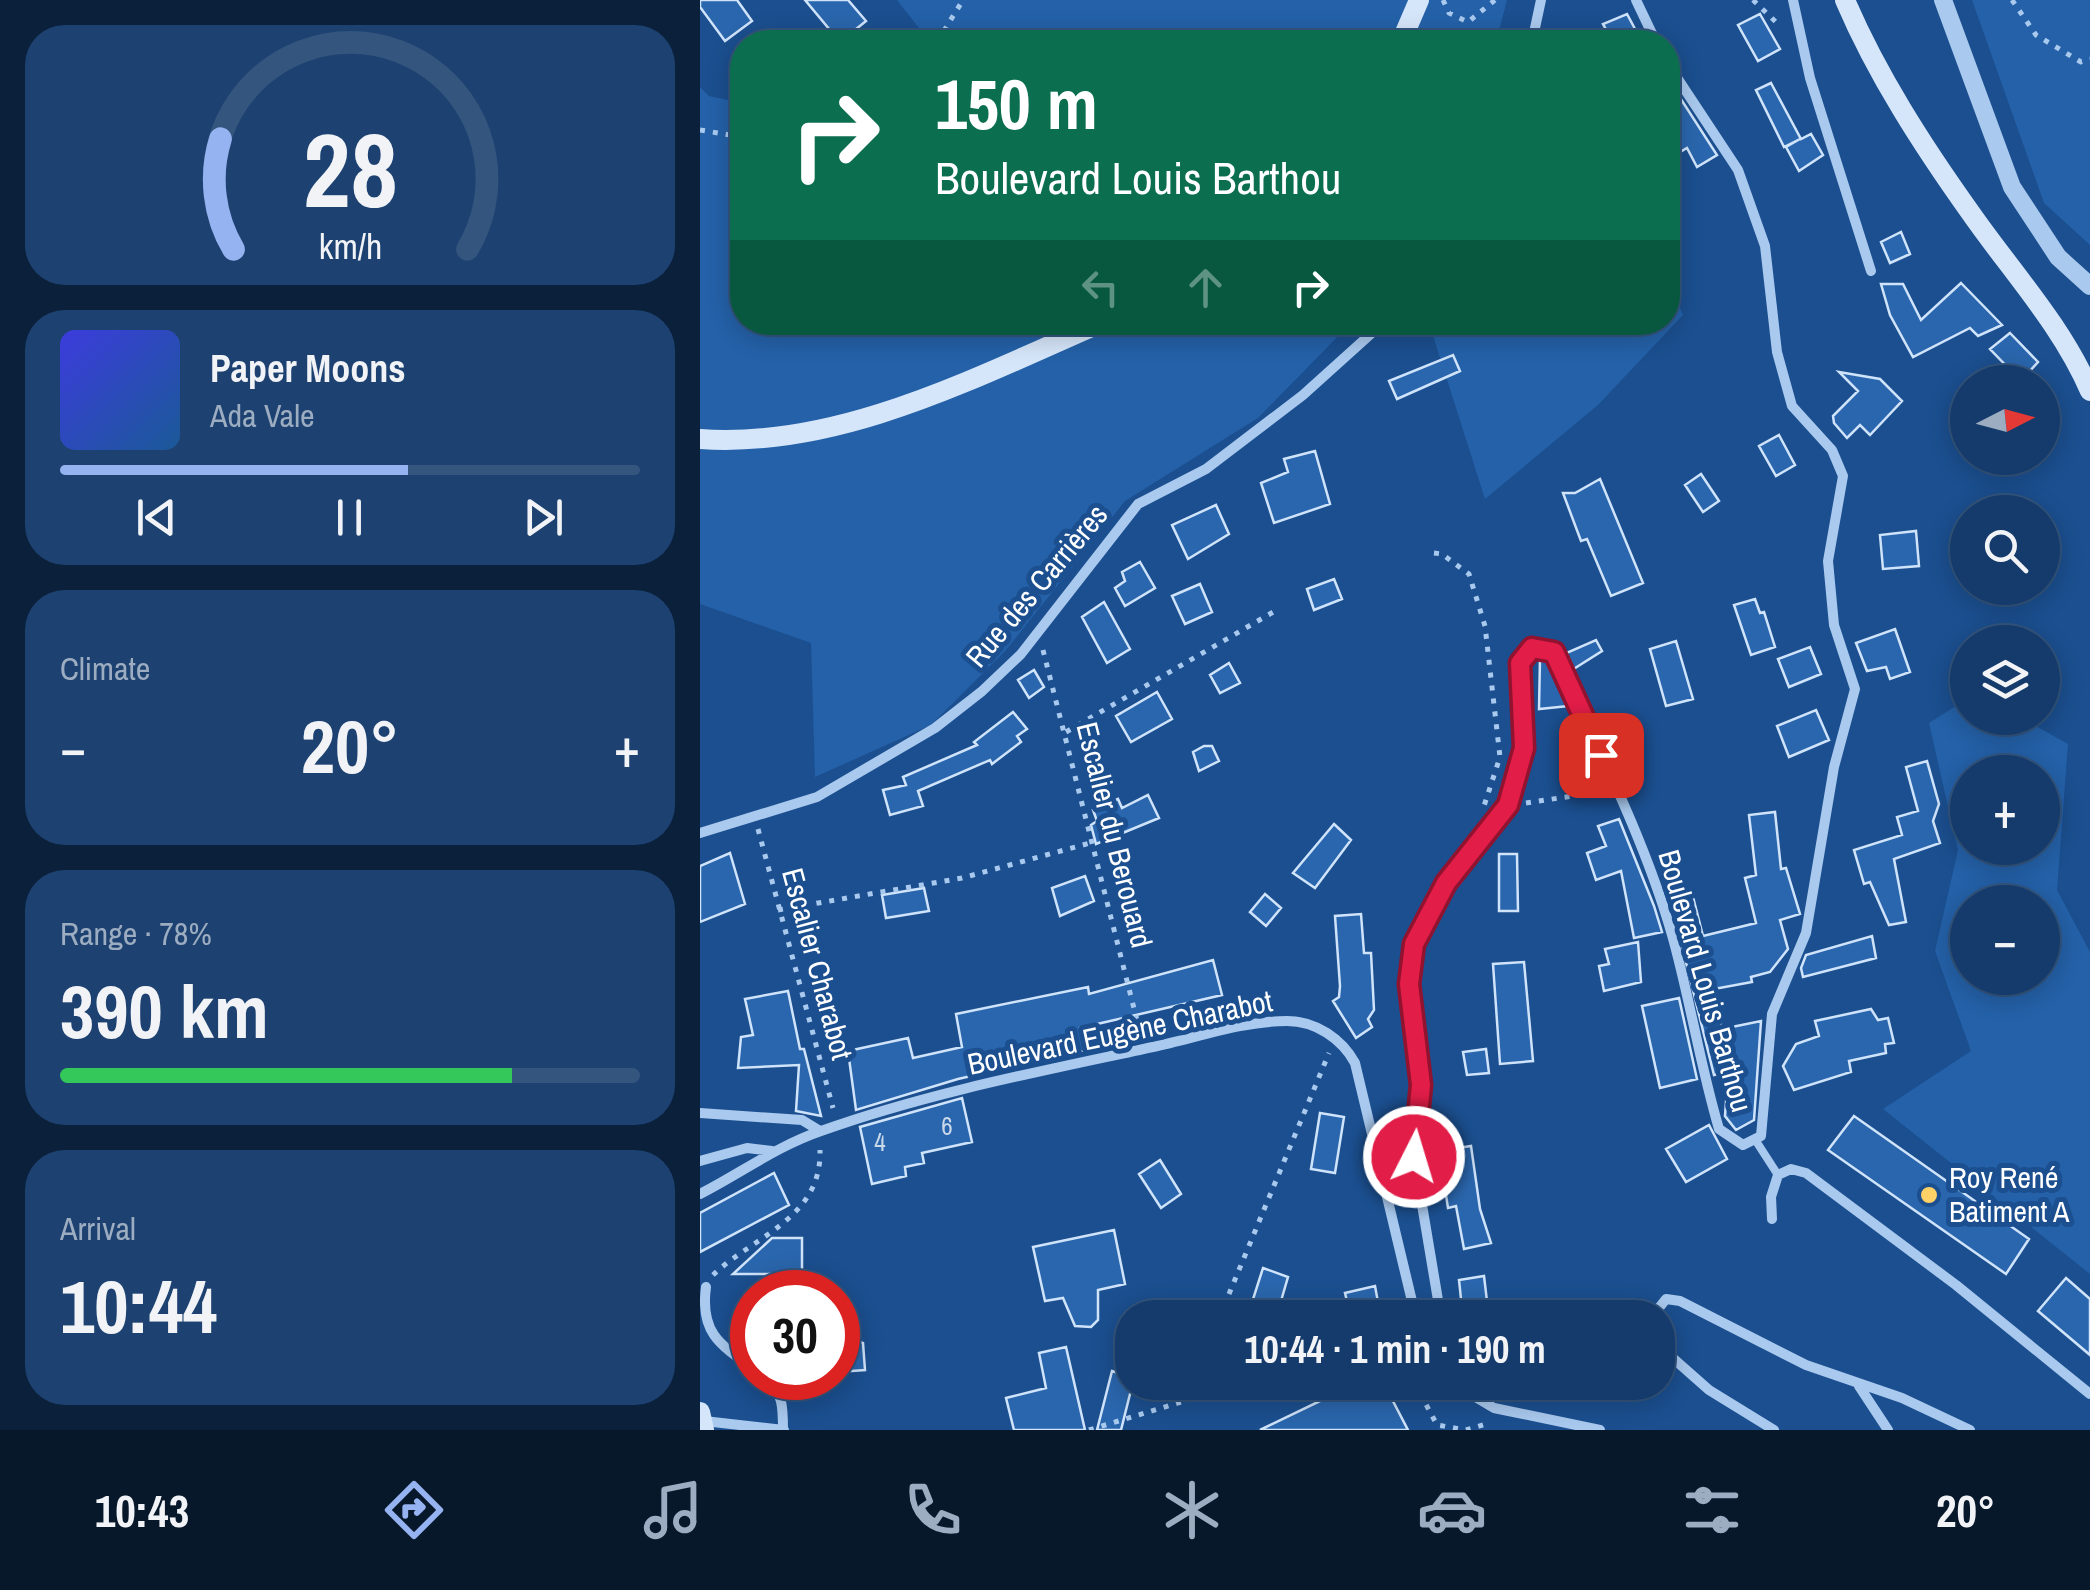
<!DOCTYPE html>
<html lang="en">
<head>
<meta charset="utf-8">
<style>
  :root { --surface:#143b6b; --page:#1d4271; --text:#f1f3f6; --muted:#9dadc1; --line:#33557e; --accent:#95b2f1 }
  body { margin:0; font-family:"Archivo Narrow",sans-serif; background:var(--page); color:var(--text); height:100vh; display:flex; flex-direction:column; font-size:38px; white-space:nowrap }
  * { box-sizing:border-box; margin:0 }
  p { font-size:32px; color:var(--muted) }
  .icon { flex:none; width:55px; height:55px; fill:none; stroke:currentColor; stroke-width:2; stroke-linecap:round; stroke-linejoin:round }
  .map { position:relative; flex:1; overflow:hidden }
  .side { display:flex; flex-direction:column; gap:25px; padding:25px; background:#0b203b; width:700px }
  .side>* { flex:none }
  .banner { position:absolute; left:30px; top:30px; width:950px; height:305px; border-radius:40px; box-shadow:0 5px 25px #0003,0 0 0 2px var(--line); background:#0b6e4f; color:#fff; overflow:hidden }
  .needle { width:65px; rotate:84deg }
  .fabs { position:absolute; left:1250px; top:365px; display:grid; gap:20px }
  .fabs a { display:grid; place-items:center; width:110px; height:110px; border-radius:50%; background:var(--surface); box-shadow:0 5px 25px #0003,0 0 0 2px var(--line); font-size:50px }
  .speed { position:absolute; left:30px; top:1270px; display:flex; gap:20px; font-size:50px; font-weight:700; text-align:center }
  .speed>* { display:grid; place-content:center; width:130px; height:130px; border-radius:50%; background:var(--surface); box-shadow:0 5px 25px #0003,0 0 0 2px var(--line); line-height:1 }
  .speed .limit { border:15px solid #d22; background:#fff; color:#111 }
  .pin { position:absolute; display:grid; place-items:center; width:85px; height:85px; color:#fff; margin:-42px; border-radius:20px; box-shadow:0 5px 15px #0006 }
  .me { position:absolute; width:110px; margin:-55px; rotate:5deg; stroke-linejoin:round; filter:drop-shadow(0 0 8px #0008) }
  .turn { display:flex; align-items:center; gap:35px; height:210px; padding:0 40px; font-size:45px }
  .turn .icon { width:130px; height:130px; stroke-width:2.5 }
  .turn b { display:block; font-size:70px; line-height:85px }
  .lanes { display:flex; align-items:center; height:95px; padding:0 40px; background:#0003; justify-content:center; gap:50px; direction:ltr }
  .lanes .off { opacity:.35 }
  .big { font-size:75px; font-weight:700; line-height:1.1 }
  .side .card { flex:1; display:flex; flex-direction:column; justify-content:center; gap:15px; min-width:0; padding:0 35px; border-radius:40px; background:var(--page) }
  .side .dial { align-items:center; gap:0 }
  .dial svg { height:260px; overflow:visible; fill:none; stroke:var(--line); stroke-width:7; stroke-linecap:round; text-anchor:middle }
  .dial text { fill:var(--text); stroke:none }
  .song { display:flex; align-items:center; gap:30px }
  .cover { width:120px; height:120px; border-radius:15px; background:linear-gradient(135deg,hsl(240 70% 55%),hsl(210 70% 35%)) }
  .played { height:10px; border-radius:5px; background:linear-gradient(90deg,var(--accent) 60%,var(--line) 60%) }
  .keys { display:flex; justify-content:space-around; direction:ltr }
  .heat { display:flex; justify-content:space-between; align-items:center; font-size:55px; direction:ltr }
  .charge { height:15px; border-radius:8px; background:linear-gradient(90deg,#34c759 78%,var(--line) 0) }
  .trip { position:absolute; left:415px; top:1300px; width:560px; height:100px; border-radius:40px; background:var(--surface); box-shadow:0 5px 25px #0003,0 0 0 2px var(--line); font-weight:700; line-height:100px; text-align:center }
  .tab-bar { display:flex; height:160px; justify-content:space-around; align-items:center; background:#08182b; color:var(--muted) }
  .tab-bar .icon { width:70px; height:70px }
  .tab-bar .on { color:var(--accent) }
  .tab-bar b { font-size:45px; color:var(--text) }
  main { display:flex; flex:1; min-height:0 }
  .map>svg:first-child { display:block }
  .green { fill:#2461a8; fill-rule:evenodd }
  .building { fill:#2a66ad; stroke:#cfe3fa; stroke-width:2.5 }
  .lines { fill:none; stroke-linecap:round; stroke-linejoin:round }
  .path { stroke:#a9c9ee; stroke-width:5; stroke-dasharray:5 8; stroke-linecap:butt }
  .service { stroke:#a9c9ee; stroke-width:8 }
  .minor { stroke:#a9c9ee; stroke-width:10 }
  .tertiary { stroke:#a9c9ee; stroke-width:18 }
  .secondary { stroke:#d6e6fa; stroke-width:20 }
  .route-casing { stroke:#92132f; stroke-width:25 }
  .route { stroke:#e11d48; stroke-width:18 }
  .poi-dot { fill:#ffd166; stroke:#1b4f8f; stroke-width:4 }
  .labels { text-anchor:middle; stroke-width:10; stroke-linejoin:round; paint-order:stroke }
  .number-label { font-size:25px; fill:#cad9ea }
  .street-label { font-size:30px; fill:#fff; stroke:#1b4f8f }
  .poi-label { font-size:30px; fill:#fff; stroke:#1b4f8f; text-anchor:start }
</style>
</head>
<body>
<main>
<section class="side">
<div class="card dial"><svg viewBox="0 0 100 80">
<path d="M14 69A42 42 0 1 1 86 69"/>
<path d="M14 69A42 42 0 0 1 10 35" stroke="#95b2f1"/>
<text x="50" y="56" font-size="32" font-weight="700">28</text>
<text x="50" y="72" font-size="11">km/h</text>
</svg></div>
<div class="card">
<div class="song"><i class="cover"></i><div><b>Paper Moons</b><p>Ada Vale</p></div></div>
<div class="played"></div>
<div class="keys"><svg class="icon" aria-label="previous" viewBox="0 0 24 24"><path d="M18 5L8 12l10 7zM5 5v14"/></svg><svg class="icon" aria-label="pause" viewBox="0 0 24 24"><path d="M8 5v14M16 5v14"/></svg><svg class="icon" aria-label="next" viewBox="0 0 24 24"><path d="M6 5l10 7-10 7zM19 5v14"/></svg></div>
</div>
<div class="card"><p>Climate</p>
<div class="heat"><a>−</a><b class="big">20°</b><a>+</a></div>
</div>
<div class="card"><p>Range · 78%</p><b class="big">390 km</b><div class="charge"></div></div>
<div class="card"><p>Arrival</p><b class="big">10:44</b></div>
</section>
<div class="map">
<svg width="1390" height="1430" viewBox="0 0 1390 1430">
  <rect width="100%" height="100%" fill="#1b4f8f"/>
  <!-- green -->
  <path class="green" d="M197,0H807L796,42H230Z
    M1272,0H1390V245L1344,203Z
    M0,87L9,96L42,103V322L651,323L558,418L425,501L306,650L231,725L115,777L111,643L0,604Z
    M968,280L983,315L898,405L785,499L729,323L968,322Z
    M1267,699L1268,718H1322L1368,744L1357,890L1390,952V1274L1183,1109L1271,1051L1235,951L1258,850L1229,723ZM1342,772V848H1268V772ZM1342,902V978H1268V902Z"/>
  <!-- building -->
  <path class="building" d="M0,0H37L52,21L25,41L0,7Z
    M105,0H148L166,21L140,42Z
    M927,14L942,42H913L903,24Z
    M1060,14L1080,49L1058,61L1038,25Z
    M968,79L1017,155L997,167L987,148L980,152L968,131Z
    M1071,83L1101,139L1111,134L1123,155L1099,171L1086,147L1100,139L1084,147L1056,90Z
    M1201,232L1210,254L1190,263L1181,242Z
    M1261,283L1302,325L1278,336L1270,328L1213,357L1190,315L1181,284H1203L1221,320Z
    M1310,333L1338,362L1321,381L1290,349Z
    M753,355L760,371L697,399L689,381Z
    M1139,372L1180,379L1202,401L1170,435L1160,425L1147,438L1134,423L1133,416L1158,391Z
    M1079,435L1095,465L1076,476L1059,446Z
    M615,451L630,504L574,523L561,483L588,472L584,459Z
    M1001,474L1019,501L1003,512L985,485Z
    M900,479L943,583L911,596L887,539L881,541L863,493H875Z
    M516,505L529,534L488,559L472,525Z
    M1216,531L1219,566L1183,569L1180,535Z
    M440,562L455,588L425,606L415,588L425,581L422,572Z
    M634,579L642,599L614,610L607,589Z
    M500,584L512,612L485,624L472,596Z
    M1055,599L1060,613L1064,612L1075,647L1051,655L1034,605Z
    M404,602L430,649L407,663L382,617Z
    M1195,629L1210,672L1190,679L1186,667L1167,671L1156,643Z
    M896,640L902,651L872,670L864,654Z
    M976,641L993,699L966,706L950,649Z
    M1110,647L1121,674L1089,687L1078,659Z
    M840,658L848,660L869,706L839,709Z
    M529,663L540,683L520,693L510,675Z
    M334,670L344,687L329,698L318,680Z
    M457,692L472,719L431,742L416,716Z
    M1116,710L1129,740L1089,757L1077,726Z
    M313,712L327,729L317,736L321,742L292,764L290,760L218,791L223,806L190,815L183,790L206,785L203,777L277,745L274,742Z
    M504,746H512L519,761L499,771L493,752Z
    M891,753L899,788L870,793L863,759Z
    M1227,761L1239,804L1233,821L1240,843L1194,859L1206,922L1189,925L1170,882L1164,884L1154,850L1202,835L1197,817L1218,811L1206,767Z
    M448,795L459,818L396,844L391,825L397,821L393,810L418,799L422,808Z
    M1075,812L1081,869L1086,868L1100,914L1080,920L1088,949L1070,972L1051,977L1052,982L1014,989L1022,1029L1061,1021L1054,1120L1036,1130L1025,1116L1028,1072L1014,1075L971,902L993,897L1003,936L1056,923L1045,878L1056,875L1049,815Z
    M919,819L954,906L962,932L934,938L921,871L896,880L887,853L906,846L898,826Z
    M634,824L651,840L615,888L593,873Z
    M30,853L45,904L0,922V866Z
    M799,854H817L818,911H799Z
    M385,876L394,901L360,916L352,888Z
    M224,888L229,911L186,918L182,895Z
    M565,894L581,908L566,926L550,912Z
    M661,914L664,953H671L674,1010L668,1019L672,1027L656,1038L633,1001L639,997L640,986L635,916Z
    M1172,936L1176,958L1103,977L1101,968L1106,955Z
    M938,942L941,982L904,991L899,966L909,964L905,949Z
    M513,960L522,995L380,1028L385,1050L258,1079L156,1110L148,1051L208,1038L213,1058L262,1047L256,1014L388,987L389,994Z
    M824,962L833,1061L800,1064L793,964Z
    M88,991L100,1049H104L121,1116L96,1111L99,1065L38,1068L41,1037L53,1035L45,999Z
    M979,998L997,1079L960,1088L942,1006Z
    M1171,1009L1178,1020L1188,1018L1194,1043L1185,1044L1186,1053L1149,1061L1151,1072L1094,1090L1083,1066L1096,1044L1119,1036L1115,1021Z
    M786,1049L789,1073L767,1075L763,1052Z
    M262,1098L272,1142L222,1153L224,1163L205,1167L206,1176L172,1184L160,1127Z
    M620,1113L644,1117L635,1173L611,1169Z
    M1154,1116L1329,1239L1306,1274L1128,1150Z
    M1009,1125L1027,1159L986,1182L966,1149Z
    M771,1146L780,1209L791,1243L764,1249L756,1206L748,1208L739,1151Z
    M460,1160L481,1194L461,1208L439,1174Z
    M74,1173L89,1205L0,1252V1213Z
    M414,1230L425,1284L398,1290V1320L391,1327L375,1326L363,1298L345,1301L333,1247Z
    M72,1238H102V1274H33Z
    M563,1268L588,1277L576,1318H547Z
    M784,1276L789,1318H763L759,1280Z
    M1366,1278L1390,1299V1355L1338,1311Z
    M675,1286L681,1318H651L645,1293Z
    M156,1340L163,1343L165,1370L138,1372V1341Z
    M366,1347L385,1430H314L306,1398L346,1388L339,1353Z
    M412,1371L432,1377V1386L421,1430H397Z
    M645,1382H683L708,1430H560L647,1388Z"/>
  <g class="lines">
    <!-- path -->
    <path class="path" d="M743,0L749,13L768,22L795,0
      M1053,0L1081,27
      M1312,0L1336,35L1381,62L1390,59
      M237,42L263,0
      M0,130L42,137
      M734,553L742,554L769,574L785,626L800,757L784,806
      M343,650L441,1036
      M366,732L575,611
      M826,803L899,792
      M58,829L133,1108
      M78,910L262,878L390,843
      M13,1275C54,1236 122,1218 120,1150
      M519,1318L629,1053
      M525,1382L528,1390L536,1387L535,1382
      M540,1382H548
      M714,1382L737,1425L766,1430L789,1423
      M491,1399L494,1382
      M389,1430L491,1399L518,1382"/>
    <!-- service -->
    <path class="service" d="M1056,1141L1078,1175"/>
    <!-- minor -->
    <path class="minor" d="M936,0L956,42
      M1093,0L1110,78L1171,271
      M832,42L841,0
      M0,833L117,797L235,728L281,692L321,654L438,504L506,469L603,395L684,322
      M0,1113L102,1120L120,1131
      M0,1161L47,1148L72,1151
      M0,1194C41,1173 77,1146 121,1131C227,1093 342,1071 453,1047C496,1038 543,1021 587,1021C616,1021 642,1039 655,1063L716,1318
      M1072,1219L1071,1197L1078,1175L1091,1169L1106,1173L1256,1285L1390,1394
      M6,1287C0,1331 18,1344 52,1367
      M741,1318L714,1157L721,1085L709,984L714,944L747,883L808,805L824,747L820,663L833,648L854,652C896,745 944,837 972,935C990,999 1000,1065 1019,1129L1043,1145L1061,1136L1072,1014L1106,933L1134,767L1155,689L1134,625L1128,561L1143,476L1132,450L1092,406L1077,352L1065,246L1038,170L968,64
      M951,1318L966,1299L980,1301L1106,1365L1202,1398L1270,1430
      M958,1345L1009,1390L1074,1430
      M66,1378C83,1393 83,1407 83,1430
      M750,1382L794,1408L900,1430
      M1159,1386L1188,1430
      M4,1421L84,1430"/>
    <!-- tertiary -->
    <path class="tertiary" d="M1243,0L1312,187L1358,257L1390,286"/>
    <!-- secondary -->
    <path class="secondary" d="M1145,0C1177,75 1223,146 1270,212C1311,271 1361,324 1390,391
      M701,42L719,0
      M0,439C140,449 278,376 403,322
      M0,1412L4,1430"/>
  </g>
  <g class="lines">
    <!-- route casing -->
    <g class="route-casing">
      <path id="route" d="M714,1157L721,1085L709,984L714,944L746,883L808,805L824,748L820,663L832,648L854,652L901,755"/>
    </g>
    <!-- route -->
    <use href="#route" class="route"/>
  </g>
  <!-- markers -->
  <circle class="poi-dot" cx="1229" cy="1195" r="10"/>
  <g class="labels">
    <!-- number labels -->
    <g class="number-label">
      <text x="247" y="1135">6</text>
      <text x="180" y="1151">4</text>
    </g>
    <!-- street labels -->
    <g class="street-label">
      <text transform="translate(337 586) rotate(-50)" y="10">Rue des Carrières</text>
      <text transform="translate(414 835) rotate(76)" y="10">Escalier du Berouard</text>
      <text transform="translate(117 964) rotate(75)" y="10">Escalier Charabot</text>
      <text transform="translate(1005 981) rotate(74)" y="10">Boulevard Louis Barthou</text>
      <text transform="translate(420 1033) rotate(-12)" y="10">Boulevard Eugène Charabot</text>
    </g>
    <!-- poi labels -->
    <g class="poi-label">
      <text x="1249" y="1188">Roy René<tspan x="1249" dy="34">Batiment A</tspan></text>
    </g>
  </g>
</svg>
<div class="fabs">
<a><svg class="needle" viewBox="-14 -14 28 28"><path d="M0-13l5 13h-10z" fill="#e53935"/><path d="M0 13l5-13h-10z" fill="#9dadc1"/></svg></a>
<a><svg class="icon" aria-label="search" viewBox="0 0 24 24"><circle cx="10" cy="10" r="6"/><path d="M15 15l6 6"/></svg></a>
<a><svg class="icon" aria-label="layers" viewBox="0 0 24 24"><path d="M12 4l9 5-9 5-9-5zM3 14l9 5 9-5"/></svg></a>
<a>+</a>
<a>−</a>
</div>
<div class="speed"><div class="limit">30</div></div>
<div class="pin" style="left:901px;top:755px;background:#d93025"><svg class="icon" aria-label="arrive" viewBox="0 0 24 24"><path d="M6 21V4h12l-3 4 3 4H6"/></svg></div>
<svg class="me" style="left:714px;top:1157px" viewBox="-20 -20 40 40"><circle r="17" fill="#e11d48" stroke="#fff" stroke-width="3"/><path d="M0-11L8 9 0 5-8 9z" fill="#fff"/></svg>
<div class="trip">10:44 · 1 min · 190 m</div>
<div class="banner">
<div class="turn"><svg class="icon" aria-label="right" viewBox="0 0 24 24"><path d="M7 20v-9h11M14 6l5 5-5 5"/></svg><div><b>150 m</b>Boulevard Louis Barthou</div></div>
<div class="lanes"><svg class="icon off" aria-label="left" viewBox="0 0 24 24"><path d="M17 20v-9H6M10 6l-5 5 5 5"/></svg><svg class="icon off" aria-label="ahead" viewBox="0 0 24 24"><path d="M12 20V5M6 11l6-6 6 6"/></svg><svg class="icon" aria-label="right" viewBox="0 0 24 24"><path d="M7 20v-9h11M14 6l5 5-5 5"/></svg></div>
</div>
</div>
</main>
<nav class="tab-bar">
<b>10:43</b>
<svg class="icon on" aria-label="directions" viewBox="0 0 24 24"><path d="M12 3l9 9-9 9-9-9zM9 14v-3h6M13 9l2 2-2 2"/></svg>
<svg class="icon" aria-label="music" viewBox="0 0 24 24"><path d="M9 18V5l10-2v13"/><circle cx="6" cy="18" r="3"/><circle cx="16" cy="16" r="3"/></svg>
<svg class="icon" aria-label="phone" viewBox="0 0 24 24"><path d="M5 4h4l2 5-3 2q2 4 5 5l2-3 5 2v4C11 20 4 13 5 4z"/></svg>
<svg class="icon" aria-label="climate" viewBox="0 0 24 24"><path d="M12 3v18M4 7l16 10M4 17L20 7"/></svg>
<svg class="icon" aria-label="car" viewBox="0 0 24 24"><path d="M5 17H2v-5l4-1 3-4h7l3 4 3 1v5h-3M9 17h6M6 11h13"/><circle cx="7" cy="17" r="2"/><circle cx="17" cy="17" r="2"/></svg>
<svg class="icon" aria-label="filters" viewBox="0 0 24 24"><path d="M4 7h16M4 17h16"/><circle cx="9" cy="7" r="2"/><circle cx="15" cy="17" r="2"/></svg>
<b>20°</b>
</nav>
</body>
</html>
